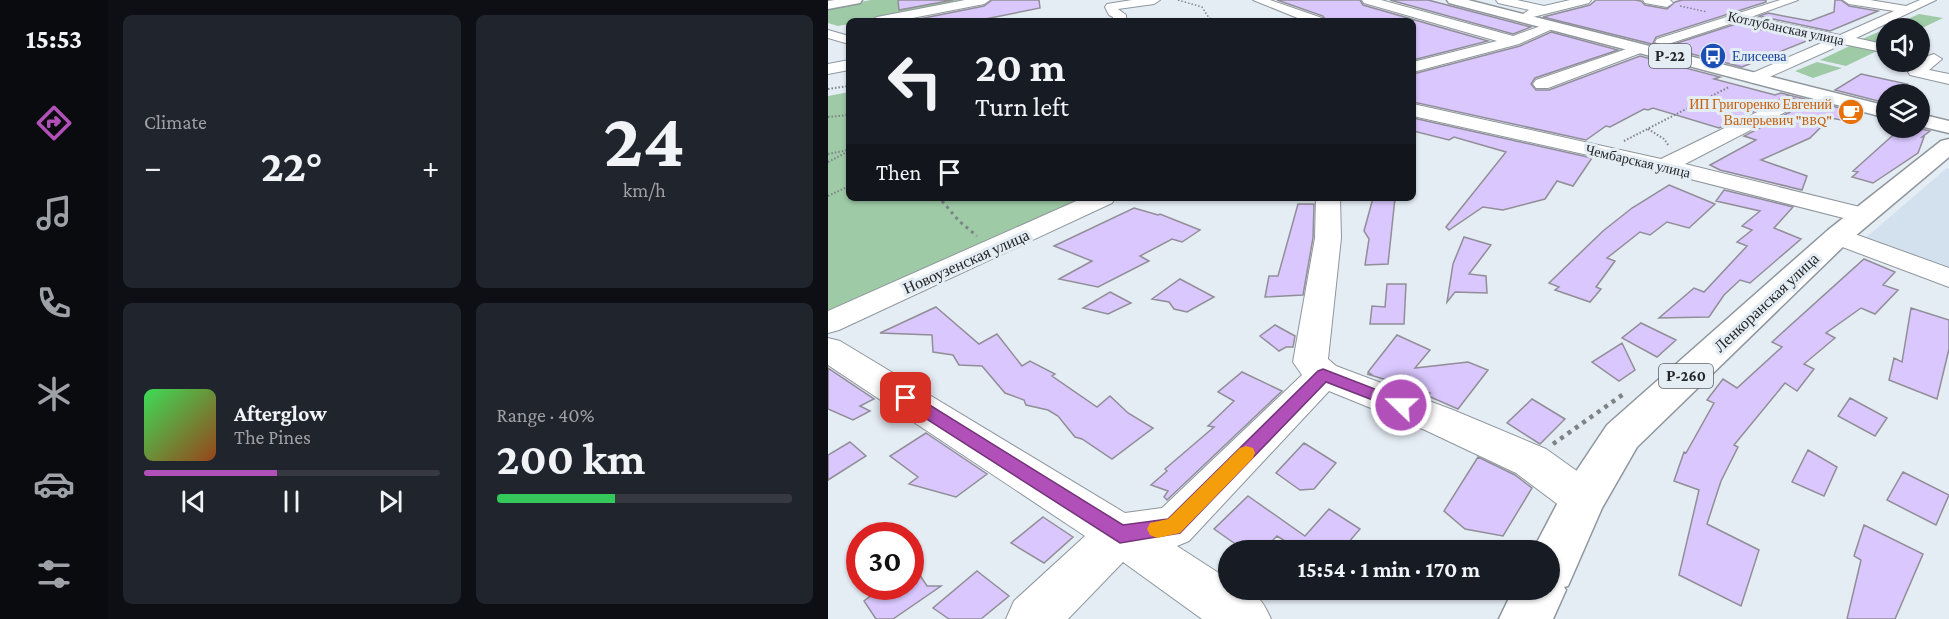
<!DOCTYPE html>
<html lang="en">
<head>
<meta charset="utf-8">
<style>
  :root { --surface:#171b24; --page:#20242c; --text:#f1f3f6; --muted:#9ea1a6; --line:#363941; --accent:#b150b8 }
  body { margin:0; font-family:"Crimson Pro",serif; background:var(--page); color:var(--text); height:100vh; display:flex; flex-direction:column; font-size:22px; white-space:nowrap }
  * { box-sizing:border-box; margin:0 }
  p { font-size:20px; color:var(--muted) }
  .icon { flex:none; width:33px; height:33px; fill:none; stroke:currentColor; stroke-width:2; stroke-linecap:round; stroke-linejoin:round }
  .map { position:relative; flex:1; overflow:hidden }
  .drawer { display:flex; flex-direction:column; gap:15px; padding:15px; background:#0d0f14; width:720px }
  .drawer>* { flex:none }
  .banner { position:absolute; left:18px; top:18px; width:570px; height:183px; border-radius:9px; box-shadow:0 2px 4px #0004; background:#171b24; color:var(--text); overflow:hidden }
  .tools { position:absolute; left:1048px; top:18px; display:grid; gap:12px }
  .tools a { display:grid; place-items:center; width:54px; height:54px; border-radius:50%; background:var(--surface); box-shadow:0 2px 4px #0004; font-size:30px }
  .speed { position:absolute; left:18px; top:522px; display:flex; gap:12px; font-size:30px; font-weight:700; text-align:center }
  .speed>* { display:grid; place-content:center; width:78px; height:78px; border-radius:50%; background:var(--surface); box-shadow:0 2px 4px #0004; line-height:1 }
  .speed .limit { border:9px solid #d22; background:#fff; color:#111 }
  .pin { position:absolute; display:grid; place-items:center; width:51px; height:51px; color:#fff; margin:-26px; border-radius:12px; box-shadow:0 3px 9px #0006 }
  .me { position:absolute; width:66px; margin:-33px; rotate:292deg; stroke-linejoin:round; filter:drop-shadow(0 0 4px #0008) }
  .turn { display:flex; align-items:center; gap:21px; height:126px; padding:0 30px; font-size:27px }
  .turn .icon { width:78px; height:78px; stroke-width:2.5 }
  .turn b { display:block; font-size:42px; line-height:51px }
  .then { display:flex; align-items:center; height:57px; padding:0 30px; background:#0003; gap:12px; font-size:22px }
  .big { font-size:45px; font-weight:700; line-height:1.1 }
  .drawer .tile { flex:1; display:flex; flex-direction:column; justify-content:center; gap:9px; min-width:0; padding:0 21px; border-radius:9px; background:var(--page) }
  .drawer .dial { align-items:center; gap:0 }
  .dial b { font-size:78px; line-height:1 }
  .song { display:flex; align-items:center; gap:18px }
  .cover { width:72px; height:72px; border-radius:9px; background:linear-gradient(135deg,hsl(130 70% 55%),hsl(20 70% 35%)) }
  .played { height:6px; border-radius:3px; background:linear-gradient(90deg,var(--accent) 45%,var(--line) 45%) }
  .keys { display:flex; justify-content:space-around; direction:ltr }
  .heat { display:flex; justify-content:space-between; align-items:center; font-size:33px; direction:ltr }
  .charge { height:9px; border-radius:4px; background:linear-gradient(90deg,#34c759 40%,var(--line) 0) }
  .drawer .tiles { flex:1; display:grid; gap:15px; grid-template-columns:repeat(2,1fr) }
  .trip { position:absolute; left:390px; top:540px; width:342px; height:60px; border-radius:30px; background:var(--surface); box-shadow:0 2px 4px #0004; font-weight:700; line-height:60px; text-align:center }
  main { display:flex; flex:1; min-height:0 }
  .menu { display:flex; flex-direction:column; width:108px; justify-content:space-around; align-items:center; background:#090b0e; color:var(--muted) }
  .menu .icon { width:42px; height:42px }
  .menu .current { color:var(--accent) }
  .menu b { font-size:27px; color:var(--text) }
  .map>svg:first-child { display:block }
  .built { fill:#d3e1ef }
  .green { fill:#9ecaa6 }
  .building { fill:#d9c7fe; stroke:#918e97; stroke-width:1.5 }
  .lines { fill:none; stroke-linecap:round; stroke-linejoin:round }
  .minor-casing { stroke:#8f969d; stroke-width:2 }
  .major-casing { stroke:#8f969d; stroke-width:3 }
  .highway-casing { stroke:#8f969d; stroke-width:3 }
  .path-far3 { stroke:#7e8388; stroke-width:1.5; stroke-dasharray:1.5 2; stroke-linecap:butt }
  .path-far2 { stroke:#7e8388; stroke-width:2; stroke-dasharray:1.5 2; stroke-linecap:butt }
  .path-far1 { stroke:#7e8388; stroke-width:3; stroke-dasharray:3 4; stroke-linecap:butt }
  .path { stroke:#7e8388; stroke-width:4.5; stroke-dasharray:4 5; stroke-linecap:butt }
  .minor { fill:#fff; fill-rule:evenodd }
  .major { fill:#fff; fill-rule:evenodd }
  .highway { fill:#fff; fill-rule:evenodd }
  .route { fill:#b150b8; stroke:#733478; stroke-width:1.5 }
  .slow { fill:#f59e0b }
  .labels { text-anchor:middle; stroke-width:6; stroke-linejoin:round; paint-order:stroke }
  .far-street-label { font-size:14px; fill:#242729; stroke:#e4ecf4 }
  .far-transit-label { font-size:14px; fill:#164399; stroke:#e4ecf4; text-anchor:start }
  .far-food-label { font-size:14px; fill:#c56008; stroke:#e4ecf4; text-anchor:end }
  .shield { fill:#e4ecf4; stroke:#5e6266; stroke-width:1.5 }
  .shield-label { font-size:15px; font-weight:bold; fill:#242729 }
  .street-label { font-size:16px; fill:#242729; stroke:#e4ecf4 }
</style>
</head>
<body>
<main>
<nav class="menu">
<b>15:53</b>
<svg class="icon current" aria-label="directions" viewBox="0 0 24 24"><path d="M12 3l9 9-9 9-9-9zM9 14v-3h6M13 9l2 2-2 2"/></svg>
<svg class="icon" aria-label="music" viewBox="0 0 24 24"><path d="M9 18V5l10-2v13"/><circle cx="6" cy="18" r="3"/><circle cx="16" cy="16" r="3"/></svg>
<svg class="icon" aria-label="phone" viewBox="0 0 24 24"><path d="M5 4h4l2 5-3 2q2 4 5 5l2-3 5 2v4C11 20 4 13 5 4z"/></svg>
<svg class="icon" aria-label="climate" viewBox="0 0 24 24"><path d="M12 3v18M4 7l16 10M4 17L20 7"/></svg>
<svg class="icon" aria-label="car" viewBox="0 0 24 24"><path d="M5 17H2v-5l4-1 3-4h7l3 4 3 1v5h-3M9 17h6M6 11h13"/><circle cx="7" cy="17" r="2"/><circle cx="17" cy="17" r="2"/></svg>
<svg class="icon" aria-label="filters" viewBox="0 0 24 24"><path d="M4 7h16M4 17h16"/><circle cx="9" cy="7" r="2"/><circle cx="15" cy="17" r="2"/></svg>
</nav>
<section class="drawer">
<div class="tiles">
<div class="tile"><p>Climate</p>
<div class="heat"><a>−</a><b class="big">22°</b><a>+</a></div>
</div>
<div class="tile dial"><b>24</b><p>km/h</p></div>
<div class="tile">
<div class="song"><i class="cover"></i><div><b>Afterglow</b><p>The Pines</p></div></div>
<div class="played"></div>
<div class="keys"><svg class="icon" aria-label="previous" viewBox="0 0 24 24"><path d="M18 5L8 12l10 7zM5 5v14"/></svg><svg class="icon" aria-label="pause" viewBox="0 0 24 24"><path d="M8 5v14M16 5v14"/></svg><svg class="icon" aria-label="next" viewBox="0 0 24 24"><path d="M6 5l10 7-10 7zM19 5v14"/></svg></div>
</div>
<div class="tile"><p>Range · 40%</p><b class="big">200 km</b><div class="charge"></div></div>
</div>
</section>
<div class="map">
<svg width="1121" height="619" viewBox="0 0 1121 619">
  <rect width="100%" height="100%" fill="#e4ecf4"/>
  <!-- built -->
  <path class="built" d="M1119,168L1121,169V273L1035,240Z"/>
  <!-- green -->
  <path class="green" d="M43,0H145L38,21H21V24L10,26L0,23V8Z
    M1091,14L1115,18L1092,29L1059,28V45L1056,46L1030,41Z
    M1026,44L1051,50L1018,66L992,60Z
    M989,62L1014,68L985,78L967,71Z
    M21,92V198H263L0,317V96Z"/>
  <!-- building -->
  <path class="building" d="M70,0H125L71,10Z
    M164,0H211L212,8L147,21H81L156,6Z
    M449,0H532L535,5L660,41L585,60V21H498L495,16Z
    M562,0H600L703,27L685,34Z
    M768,0H807L813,1L817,5L839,9L847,2L854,0H938V2L828,37L825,43L828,45L715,17L762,5Z
    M1007,0H1013L1021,6L1050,11L1002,31L931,16L940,13L982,21L1006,12Z
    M908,24L981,40L914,67L837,47Z
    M723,32L790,50L707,78L703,84L708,90H721L812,56L892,77L886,79L947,95L953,93L1035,114L1020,121L1002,118L982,138L933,160L979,176L974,190L892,170L882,165L928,140L916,136L966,110L969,105L967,99L959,96L891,128L825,108L820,110L816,109L782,127L778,126L758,140L585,102V74L692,46Z
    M1033,74L1079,84L1065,94H1059V99L1054,102L1007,90Z
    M585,118L764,158L745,186L729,181L717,199L675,210L655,207L621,230L618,227L678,152L626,137L621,140L585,131Z
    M1073,128H1090L1102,131L1094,137H1096L1090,153L1045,183L1024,177L1030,172L1025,171Z
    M841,185L887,204L861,228L839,222L822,235L812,232L779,258L787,261L768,287L773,289L762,302L727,290L731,287L721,283L775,231L804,208Z
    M896,190L965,207L946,228L973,239L922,283L912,280L896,295L881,317L831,318L866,288L876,292L919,246L909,242L924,230L914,226L932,211L888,201Z
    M545,198H567L560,264L537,265L541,239L536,231Z
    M470,204H486L485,238L475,295L437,297L441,276H450Z
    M306,208L330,215L332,214L372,230L354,242L344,239L312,256L321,261L270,287L231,279L264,261L226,246Z
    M636,237L663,245L641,274L658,276L659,293L627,292L619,302L625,264Z
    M1036,259L1067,272L1055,285L1070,290L1047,314L1033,308L998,333L1007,338L976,364L986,369L969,391L957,383L906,445L910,447L893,481L879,524L931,550L913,606L851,575L871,490L846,481L856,452L858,453L886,403L879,400L895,379L909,388L954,347L944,342Z
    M352,279L386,297L359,312L346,309L341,302L324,299Z
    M559,284H578L576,324H542L544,306L557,307Z
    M282,292L303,303L280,314L255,308Z
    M108,307L151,344L169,334L194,366L202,361L227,374L224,376L269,407L282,396L300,413L325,428L284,459L254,439L247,437L230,416L220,410L198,405L196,400L177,393L154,366L131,365L125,355L105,352L104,335L52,333Z
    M1083,308L1121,320V349L1109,399L1061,380L1066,358L1074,362Z
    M813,323L848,340L829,357L794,338Z
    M447,325L467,336L465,347H458L451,351L432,336Z
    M569,335L602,350L587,368L640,362L660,370L630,409L600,396L602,393L539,374H543L540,372Z
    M794,343L807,370L791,381L764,362Z
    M0,368L46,399L32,406L42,411L25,420L0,409Z
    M414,372L454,391L339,500L336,497L340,491L323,485L339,471L337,469L386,427L380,426L406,401L390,392Z
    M1022,398L1059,418L1047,436L1010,416Z
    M704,399L737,419L712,444L679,423Z
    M98,433L159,474L128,497L81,484L90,477L62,456Z
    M22,442L38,456L0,480V455Z
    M476,443L508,463L486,489L472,490L448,473Z
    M980,450L1009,467L996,496L964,482Z
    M650,457L687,475L704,488L675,536L637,529L616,511Z
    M1075,472L1121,495L1108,525L1059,500Z
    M420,496L477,536L501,509L532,529L514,550H464L467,547L449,536L435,550H416L386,529Z
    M215,517L245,537L216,563L183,543Z
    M1036,525L1095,554L1067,619H1019L1033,560L1026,556Z
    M82,560L99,586H113L65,619H48L36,601L56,586H82Z
    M149,571L181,596L153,619H121L105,608Z"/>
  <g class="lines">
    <!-- minor casing -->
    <g class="minor-casing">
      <path id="minor" d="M137,0H162L156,4L69,21H42L49,17Z
        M304,0H332L326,4L290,9L298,15V21H284L285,17L281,15L277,7L279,4Z
        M425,0H442L494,18L496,21H477Z
        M534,0H553L685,36L724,22L731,26L691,44L585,72V62L669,41L536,3Z
        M668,0H689L716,6L742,0H763L761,3L701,18L695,14L701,10L670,3Z
        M815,0H842L845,3L839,7L817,3Z
        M952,0H970L923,17L1012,35L1066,11L1021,4L1015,0H1042L1078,6L1092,0H1108L1028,38L1059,45V53L1015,44L928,83L922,82L920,78L922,74L998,41L908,22L834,46L827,42L829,39Z
        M0,30L21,36V44L0,38Z
        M813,44L820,48L818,51L720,88H708L705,84L708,80Z
        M1106,54L1114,59L1101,70L1121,74V84L1082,75L1080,72L1100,56Z
        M21,60V70L0,74V64Z
        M958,98L965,100L967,104L965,108L857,164L1044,210L1048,215L1044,220L1035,223L823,169L585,116V104L833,159Z
        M255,198H287L284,203L11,330L0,333V311Z
        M488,198H512L513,238L500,359L508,366L625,410L718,449L770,486L777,499L770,512L755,517L740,512L688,473L597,430L501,391L361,541L349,546L400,579V590C426,590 433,596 443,619H374L295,562L240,619H178L186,601L257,536L0,365V338L12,341L297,513L334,508L474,375L465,362L487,238Z
        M1010,228L1121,268V287L1001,242L997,236L1001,230Z"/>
    </g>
    <!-- major casing -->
    <g class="major-casing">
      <path id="major" d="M7,0H34L32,3L0,9V1Z"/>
    </g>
    <!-- highway casing -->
    <g class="highway-casing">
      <path id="highway" d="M619,0H640L1059,106V118L621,3Z
        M1092,114L1121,121V133L1092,126Z
        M1121,139V157L1020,242L809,447L774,508L740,586L736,587L738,590L725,619H671L685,590H722V550H705L739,485L779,425L1000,230L1113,141Z"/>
    </g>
    <!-- path-far3 -->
    <path class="path-far3" d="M350,0L374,7L381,18L388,21
      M852,6L879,12"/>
    <!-- path-far2 -->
    <path class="path-far2" d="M0,89L21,86
      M0,117L21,115
      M820,129L836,139L841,146
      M796,141L901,87
      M0,154L20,150
      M0,162L21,151
      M0,196L21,186
      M112,198L115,202"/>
    <!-- path-far1 -->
    <path class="path-far1" d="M114,201L131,221L149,236"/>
    <!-- path -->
    <path class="path" d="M725,444L797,393"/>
    <!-- minor -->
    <use href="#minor" class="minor"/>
    <!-- major -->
    <use href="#major" class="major"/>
    <!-- highway -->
    <use href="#highway" class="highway"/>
  </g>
  <!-- route -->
  <path class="route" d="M495,369L578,401L581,405L578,409L573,411L498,382L352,533L292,543L72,402L70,398L72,394H84L295,525L340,519L490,371Z"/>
  <!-- slow -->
  <path class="slow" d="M418,446L425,448L427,453L425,458L352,533L329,538L322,535L319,529L322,523L340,519L412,448Z"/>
  <!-- icons -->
  <defs>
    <g id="bus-disc" transform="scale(1.35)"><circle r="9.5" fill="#1a4fb4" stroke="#e4ecf4"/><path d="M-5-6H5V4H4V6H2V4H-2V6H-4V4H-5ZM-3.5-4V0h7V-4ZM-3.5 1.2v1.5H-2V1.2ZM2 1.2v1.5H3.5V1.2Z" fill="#fff"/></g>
    <g id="cafe-disc" transform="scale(1.35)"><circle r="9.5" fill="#e8710a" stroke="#e4ecf4"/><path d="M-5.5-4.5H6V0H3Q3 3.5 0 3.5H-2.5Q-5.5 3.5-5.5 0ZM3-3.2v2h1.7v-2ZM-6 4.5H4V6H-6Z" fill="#fff"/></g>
  </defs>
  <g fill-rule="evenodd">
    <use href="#bus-disc" x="885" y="56"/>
    <use href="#cafe-disc" x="1023" y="112"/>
  </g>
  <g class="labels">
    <!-- far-street labels -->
    <g class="far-street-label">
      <text transform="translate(958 28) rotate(12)" y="5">Котлубанская улица</text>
      <text transform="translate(810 161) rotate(13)" y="5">Чембарская улица</text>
    </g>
    <!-- far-transit labels -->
    <g class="far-transit-label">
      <text x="904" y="61">Елисеева</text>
    </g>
    <!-- far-food labels -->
    <g class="far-food-label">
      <text x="1004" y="109">ИП Григоренко Евгений<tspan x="1004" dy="16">Валерьевич "BBQ"</tspan></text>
    </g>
    <!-- shield labels -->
    <g class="shield">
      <rect x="821" y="44" width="42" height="24" rx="4.5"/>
      <rect x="831" y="364" width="54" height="24" rx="4.5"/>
    </g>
    <g class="shield-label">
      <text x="842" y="61">Р-22</text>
      <text x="858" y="381">Р-260</text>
    </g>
    <!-- street labels -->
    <g class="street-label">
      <text transform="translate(138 261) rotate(-24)" y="6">Новоузенская улица</text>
      <text transform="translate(938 302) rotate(-43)" y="6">Ленкоранская улица</text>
    </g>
  </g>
</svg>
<div class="tools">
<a><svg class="icon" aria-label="sound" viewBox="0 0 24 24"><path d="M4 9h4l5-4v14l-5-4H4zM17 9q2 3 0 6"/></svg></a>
<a><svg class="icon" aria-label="layers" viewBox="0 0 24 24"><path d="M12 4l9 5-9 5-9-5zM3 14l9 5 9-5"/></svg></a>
</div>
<div class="speed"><div class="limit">30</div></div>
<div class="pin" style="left:78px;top:398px;background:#d93025"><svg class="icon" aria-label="arrive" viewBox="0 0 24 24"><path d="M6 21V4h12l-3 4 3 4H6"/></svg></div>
<svg class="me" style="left:573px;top:405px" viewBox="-20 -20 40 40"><circle r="17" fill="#b150b8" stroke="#fff" stroke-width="3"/><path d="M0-11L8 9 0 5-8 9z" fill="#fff"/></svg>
<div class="trip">15:54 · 1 min · 170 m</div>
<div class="banner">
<div class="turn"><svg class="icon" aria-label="left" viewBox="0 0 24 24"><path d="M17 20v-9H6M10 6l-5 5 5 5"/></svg><div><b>20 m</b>Turn left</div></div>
<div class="then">Then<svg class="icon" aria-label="arrive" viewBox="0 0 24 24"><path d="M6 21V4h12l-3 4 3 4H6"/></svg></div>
</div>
</div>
</main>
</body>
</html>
